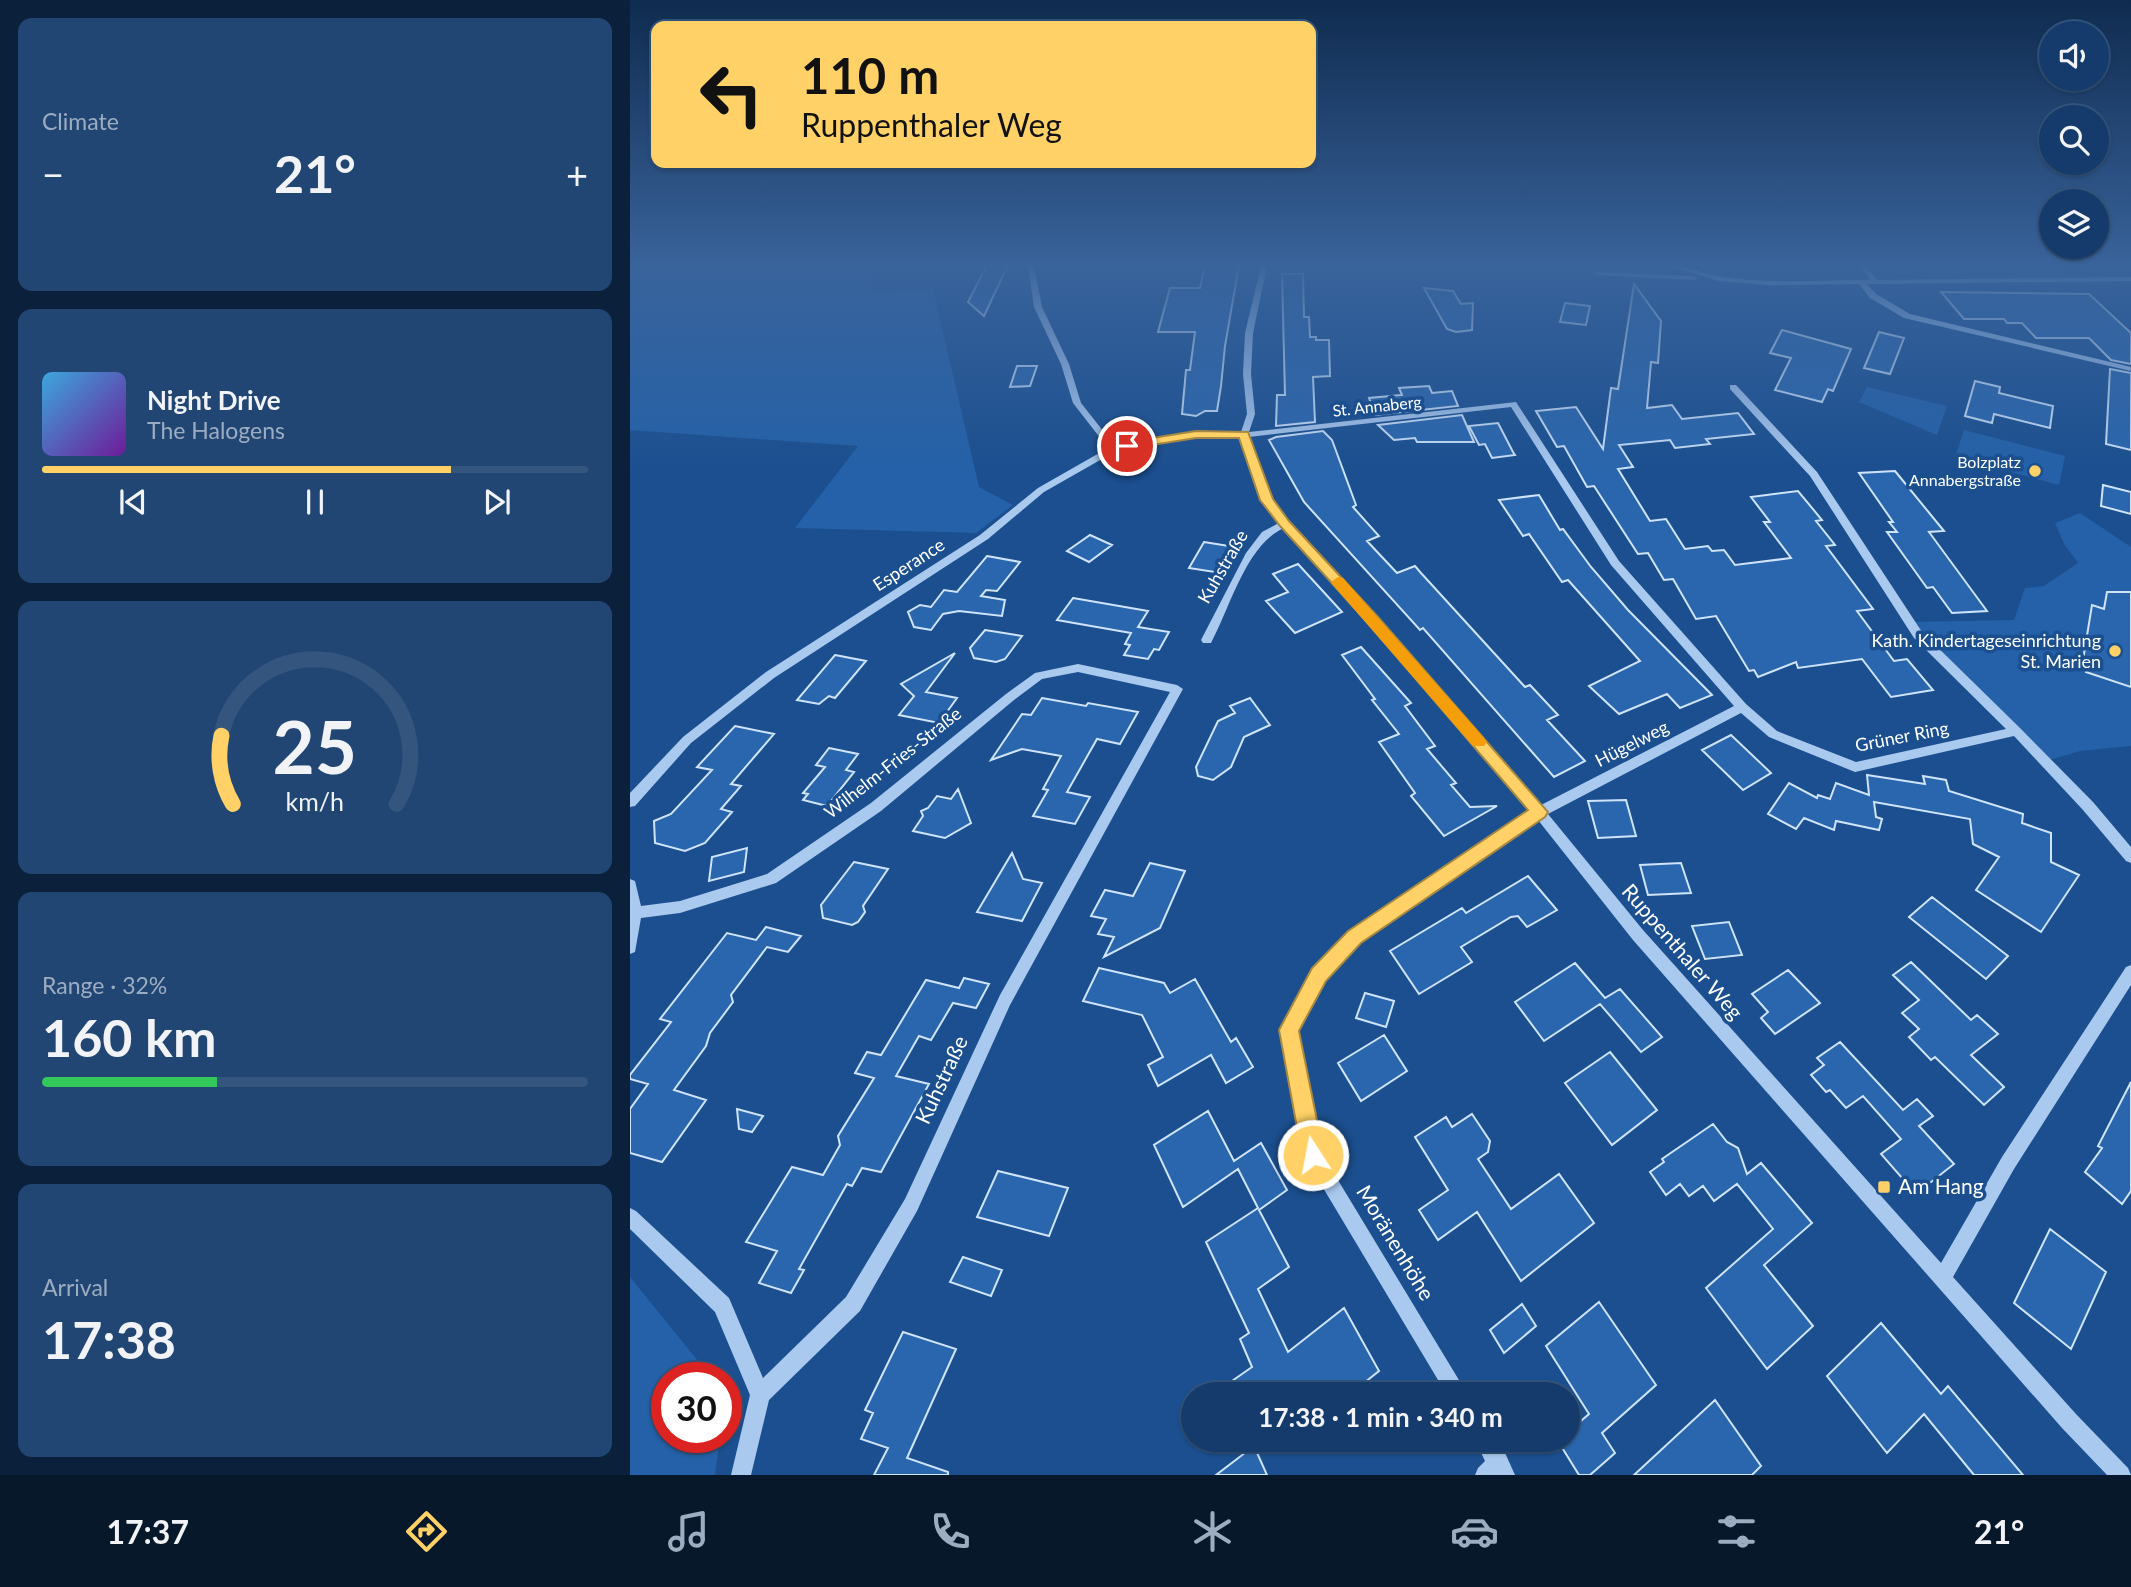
<!DOCTYPE html>
<html lang="en">
<head>
<meta charset="utf-8">
<style>
  :root { --surface:#143b6b; --page:#214673; --text:#f1f3f6; --muted:#9dadc1; --line:#33557e; --accent:#ffd166 }
  body { margin:0; font-family:Lato,sans-serif; background:var(--page); color:var(--text); height:100vh; display:flex; flex-direction:column; font-size:26px; white-space:nowrap }
  * { box-sizing:border-box; margin:0 }
  p { font-size:23px; color:var(--muted) }
  .icon { flex:none; width:38px; height:38px; fill:none; stroke:currentColor; stroke-width:2; stroke-linecap:round; stroke-linejoin:round }
  .map { position:relative; flex:1; overflow:hidden }
  .side { display:flex; flex-direction:column; gap:18px; padding:18px; background:#0b203b; width:630px }
  .side>* { flex:none }
  .hud { position:absolute; left:21px; top:21px; width:665px; height:147px; border-radius:14px; box-shadow:0 2px 5px #0004,0 0 0 2px var(--line); background:#ffd166; color:#111; overflow:hidden }
  .tools { position:absolute; left:1409px; top:21px; display:grid; gap:14px }
  .tools a { display:grid; place-items:center; width:70px; height:70px; border-radius:50%; background:var(--surface); box-shadow:0 2px 5px #0004,0 0 0 2px var(--line); font-size:35px }
  .speed { position:absolute; left:21px; top:1362px; display:flex; gap:14px; font-size:35px; font-weight:700; text-align:center }
  .speed>* { display:grid; place-content:center; width:91px; height:91px; border-radius:50%; background:var(--surface); box-shadow:0 2px 5px #0004,0 0 0 2px var(--line); line-height:1 }
  .speed .limit { border:10px solid #d22; background:#fff; color:#111 }
  .pin { position:absolute; display:grid; place-items:center; width:60px; height:60px; color:#fff; margin:-30px; border:4px solid #fff; border-radius:50%; box-shadow:0 2px 7px #0007 }
  .me { position:absolute; width:77px; margin:-38px; rotate:349deg; stroke-linejoin:round; filter:drop-shadow(0 0 5px #0008) }
  .turn { display:flex; align-items:center; gap:24px; height:147px; padding:0 35px; font-size:32px }
  .turn .icon { width:91px; height:91px; stroke-width:2.5 }
  .turn b { display:block; font-size:49px; line-height:60px }
  .big { font-size:52px; font-weight:700; line-height:1.1 }
  .side .widget { flex:1; display:flex; flex-direction:column; justify-content:center; gap:10px; min-width:0; padding:0 24px; border-radius:14px; background:var(--page) }
  .side .dial { align-items:center; gap:0 }
  .dial svg { height:182px; overflow:visible; fill:none; stroke:var(--line); stroke-width:7; stroke-linecap:round; text-anchor:middle }
  .dial text { fill:var(--text); stroke:none }
  .song { display:flex; align-items:center; gap:21px }
  .cover { width:84px; height:84px; border-radius:10px; background:linear-gradient(135deg,hsl(200 70% 55%),hsl(280 70% 35%)) }
  .played { height:7px; border-radius:4px; background:linear-gradient(90deg,var(--accent) 75%,var(--line) 75%) }
  .keys { display:flex; justify-content:space-around; direction:ltr }
  .heat { display:flex; justify-content:space-between; align-items:center; font-size:38px; direction:ltr }
  .charge { height:10px; border-radius:5px; background:linear-gradient(90deg,#34c759 32%,var(--line) 0) }
  .trip { position:absolute; left:551px; top:1382px; width:399px; height:70px; border-radius:35px; background:var(--surface); box-shadow:0 2px 5px #0004,0 0 0 2px var(--line); font-weight:700; line-height:70px; text-align:center }
  .menu { display:flex; height:112px; justify-content:space-around; align-items:center; background:#08182b; color:var(--muted) }
  .menu .icon { width:49px; height:49px }
  .menu .on { color:var(--accent) }
  .menu b { font-size:32px; color:var(--text) }
  main { display:flex; flex:1; min-height:0 }
  .map>svg:first-child { display:block }
  .green { fill:#2461a8 }
  .building { fill:#2a66ad; stroke:#cfe3fa; stroke-width:2 }
  .lines { fill:none; stroke-linecap:round; stroke-linejoin:round }
  .minor { fill:#a9c9ee; fill-rule:evenodd }
  .route { fill:#ffd166; stroke:#a68842; stroke-width:2 }
  .slow { fill:#f59e0b }
  .poi-dot { fill:#ffd166; stroke:#1b4f8f; stroke-width:2.5 }
  .labels { text-anchor:middle; stroke-width:7; stroke-linejoin:round; paint-order:stroke }
  .far-street-label { font-size:16px; fill:#fff; stroke:#1b4f8f }
  .far-poi-label { font-size:16px; fill:#fff; stroke:#1b4f8f; text-anchor:end }
  .street-label { font-size:18px; fill:#fff; stroke:#1b4f8f }
  .poi-label { font-size:18px; fill:#fff; stroke:#1b4f8f; text-anchor:end }
  .near-street-label { font-size:21px; fill:#fff; stroke:#1b4f8f }
  .near-poi-label { font-size:21px; fill:#fff; stroke:#1b4f8f; text-anchor:start }
</style>
</head>
<body>
<main>
<section class="side">
<div class="widget"><p>Climate</p>
<div class="heat"><a>−</a><b class="big">21°</b><a>+</a></div>
</div>
<div class="widget">
<div class="song"><i class="cover"></i><div><b>Night Drive</b><p>The Halogens</p></div></div>
<div class="played"></div>
<div class="keys"><svg class="icon" aria-label="previous" viewBox="0 0 24 24"><path d="M18 5L8 12l10 7zM5 5v14"/></svg><svg class="icon" aria-label="pause" viewBox="0 0 24 24"><path d="M8 5v14M16 5v14"/></svg><svg class="icon" aria-label="next" viewBox="0 0 24 24"><path d="M6 5l10 7-10 7zM19 5v14"/></svg></div>
</div>
<div class="widget dial"><svg viewBox="0 0 100 80">
<path d="M14 69A42 42 0 1 1 86 69"/>
<path d="M14 69A42 42 0 0 1 9 39" stroke="#ffd166"/>
<text x="50" y="56" font-size="32" font-weight="700">25</text>
<text x="50" y="72" font-size="11">km/h</text>
</svg></div>
<div class="widget"><p>Range · 32%</p><b class="big">160 km</b><div class="charge"></div></div>
<div class="widget"><p>Arrival</p><b class="big">17:38</b></div>
</section>
<div class="map">
<svg width="1501" height="1475" viewBox="0 0 1501 1475">
  <rect width="100%" height="100%" fill="#1b4f8f"/>
  <!-- green -->
  <path class="green" d="M0,266H246L242,290L303,289L349,487L383,505L346,533L165,528L228,446L0,430Z
    M1237,387L1317,406L1307,435L1229,402Z
    M1334,430L1435,456L1429,485L1325,457Z
    M1450,513L1501,547V746L1450,751L1416,761L1280,622L1384,620L1395,588L1414,586L1448,563L1434,544L1425,523Z
    M0,1277L77,1372L78,1377H37V1437H90L85,1475H0Z"/>
  <!-- building -->
  <path class="building" d="M357,265H378L354,316L338,302Z
    M575,265H609L595,346L591,386L587,411H575L566,416L552,414L556,370H560L565,332H528L540,288H570Z
    M652,274H673L674,317H679L680,337H686V340H699L700,376L683,377L685,422L646,426L647,395H655Z
    M1004,284L1031,321L1028,363L1021,362L1017,408L1042,405L1052,419L1108,413L1124,434L1076,439L1080,444L1045,448L1040,440L989,445L1003,467L988,469L1020,521L1036,519L1055,549L1078,546L1082,551L1094,550L1105,565L1161,558L1134,522H1140L1121,497L1168,491L1192,520L1186,521L1205,545L1196,546L1243,609L1227,611L1264,661L1277,659L1303,690L1261,697L1232,659L1168,668L1166,662L1128,677L1124,670L1119,671L1086,616L1066,619L1043,579L1034,580L1018,553L1008,554L964,486L957,487L934,446L927,447L906,411L946,407L973,449L981,388L988,389Z
    M794,288L823,291L831,304L843,303L842,330L826,332L817,329Z
    M1311,292L1459,294L1501,333V364L1481,360L1459,338H1406L1392,323H1377L1374,319H1334Z
    M935,303L960,306L956,325L930,322Z
    M1152,330L1221,349L1203,391L1198,389L1192,402L1145,390L1161,358L1140,353Z
    M1249,332L1274,338L1260,374L1234,368Z
    M387,366H407L400,386L380,387Z
    M1480,369L1501,373V450L1476,444Z
    M1345,381L1370,387L1369,393L1423,406L1420,428L1364,414L1362,423L1335,416Z
    M799,386L802,393L822,391L828,406L745,415L739,398L772,395L769,388Z
    M832,415L844,442H787L785,438L764,440L748,425Z
    M868,423L883,452L885,455L862,458L855,444L849,445L839,426Z
    M693,431L702,440L726,505L723,507L749,536L737,541L767,573L785,566L791,573L895,687L900,685L928,715L917,720L955,761L924,777L793,628L790,630L674,502L639,440L646,437Z
    M1265,471L1314,531L1299,532L1357,611L1322,613L1303,587L1297,588L1257,532H1267L1259,522H1263L1229,473Z
    M1473,485L1501,492V514L1471,506Z
    M909,495L930,530L933,529L961,567L998,610L1082,695L1050,708L1037,694L989,714L959,686L1010,661L938,580L932,582L899,534L893,536L869,500Z
    M460,535L482,545L459,562L437,551Z
    M574,542L605,547L591,573L559,568Z
    M357,556L390,562L367,591L356,590L351,596L375,600L372,616L329,611L313,614L301,630L284,627L278,612L290,605L301,607L314,590L327,592Z
    M668,564L712,612L665,633L636,601L658,592L643,574Z
    M1477,592H1501V687L1456,672L1457,667L1452,666L1462,605L1474,609Z
    M443,598L518,611L508,627L539,632L529,650L524,649L518,659L494,655L500,645L495,644L501,633L427,620Z
    M355,630L392,636L375,659L366,662L344,658L340,648Z
    M731,647L781,703L775,706L805,746L797,749L826,783L821,785L840,807L867,806L814,836L781,796L785,793L749,742L769,734L742,700L745,699L712,655Z
    M325,653L296,692L327,698L309,723L269,715L284,696L271,684Z
    M205,655L236,661L205,698L199,696L189,704L167,700Z
    M412,698L456,706L458,703L508,712L490,744L467,739L437,792L460,797L445,824L403,816L418,790L413,789L431,756L392,749L361,760L392,714L401,715Z
    M620,698L640,725L614,737L601,767L583,780L568,776L566,767L588,721L605,713L600,706Z
    M105,726L144,734L101,784L111,786L91,809L102,812L75,843L55,851L25,843L24,821L41,814L82,770L67,767Z
    M1101,735L1141,773L1113,790L1072,750Z
    M199,748L228,754L216,770L224,772L197,806L173,800L178,794L173,793L195,767L186,765Z
    M1237,775L1295,784L1293,776L1316,780L1319,791L1393,814L1392,823L1421,833V862L1449,875L1411,932L1346,890L1369,857L1343,844L1340,819L1244,802L1246,817L1252,819L1249,830L1206,821L1204,830L1174,818L1166,829L1138,814L1159,783L1187,798L1188,795L1200,799L1206,783L1239,795Z
    M328,789L341,823L315,838L283,831L293,816L291,811L298,808L307,796L321,799Z
    M996,800L1006,836L968,838L958,801Z
    M117,848L114,872L79,881L82,857Z
    M382,853L393,879L412,883L392,921L347,912Z
    M224,862L258,869L233,906L235,912L228,922L222,925L193,918L191,905Z
    M520,863L555,871L530,928L474,957L484,937L468,934L476,919L461,916L475,890L503,896Z
    M1051,863L1061,893L1018,895L1010,865Z
    M898,876L927,910L897,927L888,916L881,917L831,947L842,962L789,994L760,951L832,908L836,913Z
    M1302,897L1378,956L1356,979L1279,917Z
    M1099,922L1112,955L1075,959L1062,926Z
    M136,927L171,936L158,952L137,947L101,995L103,1002L80,1033L76,1046L44,1090L76,1100L32,1162L0,1153V1109L18,1084L0,1079V1075L41,1022L30,1019L97,933L126,940Z
    M1281,962L1341,1020L1347,1015L1368,1034L1341,1055L1374,1087L1354,1105L1305,1057L1301,1060L1279,1037L1289,1029L1272,1013L1289,1000L1263,975Z
    M945,963L975,998L990,989L1032,1037L1011,1052L970,1004L914,1041L885,1002Z
    M469,968L534,983L540,993L565,979L601,1042L606,1038L623,1067L596,1083L581,1055L528,1086L518,1065L533,1057L512,1015L453,1001Z
    M1158,970L1190,1003L1145,1034L1131,1018L1138,1012L1122,994Z
    M334,978L359,984L346,1008L323,1003L301,1040L289,1036L266,1076L299,1084L251,1172L232,1168L222,1186L217,1184L169,1269L174,1270L161,1293L129,1283L147,1251L116,1242L162,1167L193,1175L210,1145L208,1136L244,1078L225,1073L237,1052L251,1055L296,980L329,988Z
    M735,993L764,1001L756,1027L726,1018Z
    M754,1035L777,1071L731,1101L708,1063Z
    M1210,1042L1273,1110L1287,1099L1303,1116L1289,1126L1324,1164L1286,1194L1251,1154L1271,1139L1233,1096L1216,1108L1200,1090L1196,1092L1181,1075L1194,1065L1187,1058Z
    M980,1052L1027,1110L982,1145L935,1083Z
    M1501,1082V1191L1492,1204L1455,1172L1472,1148L1468,1146Z
    M107,1109L133,1116L122,1132L109,1129Z
    M578,1111L604,1161L631,1143L657,1190L629,1210L659,1267L628,1289L658,1352L714,1308L749,1371L719,1395H582L622,1367L610,1339L619,1333L576,1242L628,1208L608,1169L553,1207L524,1145Z
    M842,1114L860,1141L858,1152L848,1159L881,1209L929,1174L964,1223L891,1281L847,1212L808,1240L789,1210L818,1190L785,1137L816,1117L822,1127Z
    M1083,1124L1097,1142L1108,1148L1117,1174L1131,1163L1182,1223L1134,1265L1183,1326L1137,1369L1076,1288L1143,1229L1107,1184L1084,1201L1073,1186L1059,1196L1050,1184L1036,1195L1020,1172L1034,1162L1032,1159Z
    M368,1171L438,1188L419,1236L347,1217Z
    M1420,1229L1476,1272L1441,1349L1384,1303Z
    M333,1257L372,1270L361,1296L320,1282Z
    M969,1302L1026,1385L972,1433L985,1453L960,1475H949L928,1441L938,1440V1432L959,1414L916,1346Z
    M892,1304L906,1326L874,1353L860,1330Z
    M1251,1323L1311,1394L1318,1386L1393,1475H1344L1294,1414L1257,1453L1197,1376Z
    M273,1332L326,1349L277,1458L318,1472V1475H244L258,1448L231,1439L243,1413L235,1410Z
    M1085,1400L1131,1466L1122,1475H1004Z
    M624,1446L637,1475H586Z"/>
  <g class="lines">
    <!-- minor -->
    <path class="minor" d="M398,266H404L412,307L439,364L451,403L485,446L567,431L611,432L617,414L613,374L615,333L631,266H637L623,333L621,374L625,414L619,432L886,402L989,561L1116,704L1147,731L1226,762L1376,729L1284,638L1180,476L1100,389V385H1106L1187,472L1292,632L1390,728L1463,802L1501,847V863L1496,861L1453,810L1384,736L1225,772L1139,737L1111,713L918,814L1013,930L1311,1263L1372,1157L1496,967L1501,965V985L1384,1169L1323,1277L1446,1414L1498,1468L1501,1475H1477L1432,1428L1003,940L908,820L729,942L694,979L667,1031L691,1152L838,1395H817L677,1161L651,1030L684,969L719,932L900,811L739,623L654,528C616,545 600,608 581,643H573L571,640L616,553L632,532L649,523L632,500L610,438L567,437L486,451L414,492L358,539L144,678L61,743L5,806L0,807V793L53,737L136,672L350,535L408,488L478,448L443,403L431,364L404,307ZM881,407L981,565L1104,706L911,805L747,617L658,522L642,500L619,437Z
      M1038,266C1055,264 1073,274 1091,277C1140,284 1190,280 1240,280L1230,266H1236L1247,280L1501,277V281L1237,284L1246,294L1280,314L1501,367V371L1274,318L1240,298L1229,284L1140,285L1089,281Z
      M968,272L1064,276L1068,278L1064,280L966,275L965,274Z
      M448,664L547,685L553,689L380,1005L287,1211L230,1311L139,1400L121,1475H101L120,1395L85,1312L0,1229V1208L6,1211L99,1298L133,1378L216,1297L275,1199L370,995L540,692L448,672L412,679L384,700L251,811L146,883L50,913L11,918L5,952L0,954V879L5,881L11,906L50,901L137,874L241,803L376,694L405,673Z
      M845,1440H866L876,1455L885,1475H845L848,1468L855,1461Z"/>
  </g>
  <!-- sky -->
  <linearGradient id="sky" x2="0" y2="1"><stop stop-color="#0f2b4f"/><stop offset="0.56" stop-color="#39639b"/><stop offset="1" stop-color="#39639b" stop-opacity="0"/></linearGradient>
  <rect width="1501" height="472" fill="url(#sky)"/>
  <!-- route -->
  <path class="route" d="M566,431L618,432L643,499L659,521L748,617L918,812L915,817L731,943L696,981L669,1031L694,1155L691,1163L683,1166L675,1163L672,1155L649,1030L682,968L718,931L898,810L738,623L650,526L630,500L609,438H566L497,449L491,446L497,442Z"/>
  <!-- slow -->
  <path class="slow" d="M708,577L713,578L854,738L857,742L854,746H843L703,585L701,582Z"/>
  <!-- markers -->
  <g class="poi-dot">
    <circle cx="1405" cy="471" r="7"/>
    <circle cx="1485" cy="651" r="7"/>
    <rect x="1247" y="1180" width="14" height="14" rx="3.5"/>
  </g>
  <g class="labels">
    <!-- far-street labels -->
    <g class="far-street-label">
      <text transform="translate(747 406) rotate(-6)" y="6">St. Annaberg</text>
    </g>
    <!-- far-poi labels -->
    <g class="far-poi-label">
      <text x="1391" y="468">Bolzplatz<tspan x="1391" dy="18">Annabergstraße</tspan></text>
    </g>
    <!-- street labels -->
    <g class="street-label">
      <text transform="translate(279 565) rotate(-33)" y="6">Esperance</text>
      <text transform="translate(593 567) rotate(-60)" y="6">Kuhstraße</text>
      <text transform="translate(1272 737) rotate(-11)" y="6">Grüner Ring</text>
      <text transform="translate(1002 744) rotate(-27)" y="6">Hügelweg</text>
      <text transform="translate(263 763) rotate(-38)" y="6">Wilhelm-Fries-Straße</text>
    </g>
    <!-- poi labels -->
    <g class="poi-label">
      <text x="1471" y="647">Kath. Kindertageseinrichtung<tspan x="1471" dy="21">St. Marien</tspan></text>
    </g>
    <!-- near-street labels -->
    <g class="near-street-label">
      <text transform="translate(1052 952) rotate(49)" y="7">Ruppenthaler Weg</text>
      <text transform="translate(312 1080) rotate(-65)" y="7">Kuhstraße</text>
      <text transform="translate(765 1243) rotate(59)" y="7">Moränenhöhe</text>
    </g>
    <!-- near-poi labels -->
    <g class="near-poi-label">
      <text x="1268" y="1194">Am Hang</text>
    </g>
  </g>
</svg>
<div class="tools">
<a><svg class="icon" aria-label="sound" viewBox="0 0 24 24"><path d="M4 9h4l5-4v14l-5-4H4zM17 9q2 3 0 6"/></svg></a>
<a><svg class="icon" aria-label="search" viewBox="0 0 24 24"><circle cx="10" cy="10" r="6"/><path d="M15 15l6 6"/></svg></a>
<a><svg class="icon" aria-label="layers" viewBox="0 0 24 24"><path d="M12 4l9 5-9 5-9-5zM3 14l9 5 9-5"/></svg></a>
</div>
<div class="speed"><div class="limit">30</div></div>
<div class="pin" style="left:497px;top:446px;background:#d93025"><svg class="icon" aria-label="arrive" viewBox="0 0 24 24"><path d="M6 21V4h12l-3 4 3 4H6"/></svg></div>
<svg class="me" style="left:683px;top:1155px" viewBox="-20 -20 40 40"><circle r="17" fill="#ffd166" stroke="#fff" stroke-width="3"/><path d="M0-11L8 9 0 5-8 9z" fill="#fff"/></svg>
<div class="trip">17:38 · 1 min · 340 m</div>
<div class="hud">
<div class="turn"><svg class="icon" aria-label="left" viewBox="0 0 24 24"><path d="M17 20v-9H6M10 6l-5 5 5 5"/></svg><div><b>110 m</b>Ruppenthaler Weg</div></div>
</div>
</div>
</main>
<nav class="menu">
<b>17:37</b>
<svg class="icon on" aria-label="directions" viewBox="0 0 24 24"><path d="M12 3l9 9-9 9-9-9zM9 14v-3h6M13 9l2 2-2 2"/></svg>
<svg class="icon" aria-label="music" viewBox="0 0 24 24"><path d="M9 18V5l10-2v13"/><circle cx="6" cy="18" r="3"/><circle cx="16" cy="16" r="3"/></svg>
<svg class="icon" aria-label="phone" viewBox="0 0 24 24"><path d="M5 4h4l2 5-3 2q2 4 5 5l2-3 5 2v4C11 20 4 13 5 4z"/></svg>
<svg class="icon" aria-label="climate" viewBox="0 0 24 24"><path d="M12 3v18M4 7l16 10M4 17L20 7"/></svg>
<svg class="icon" aria-label="car" viewBox="0 0 24 24"><path d="M5 17H2v-5l4-1 3-4h7l3 4 3 1v5h-3M9 17h6M6 11h13"/><circle cx="7" cy="17" r="2"/><circle cx="17" cy="17" r="2"/></svg>
<svg class="icon" aria-label="filters" viewBox="0 0 24 24"><path d="M4 7h16M4 17h16"/><circle cx="9" cy="7" r="2"/><circle cx="15" cy="17" r="2"/></svg>
<b>21°</b>
</nav>
</body>
</html>
